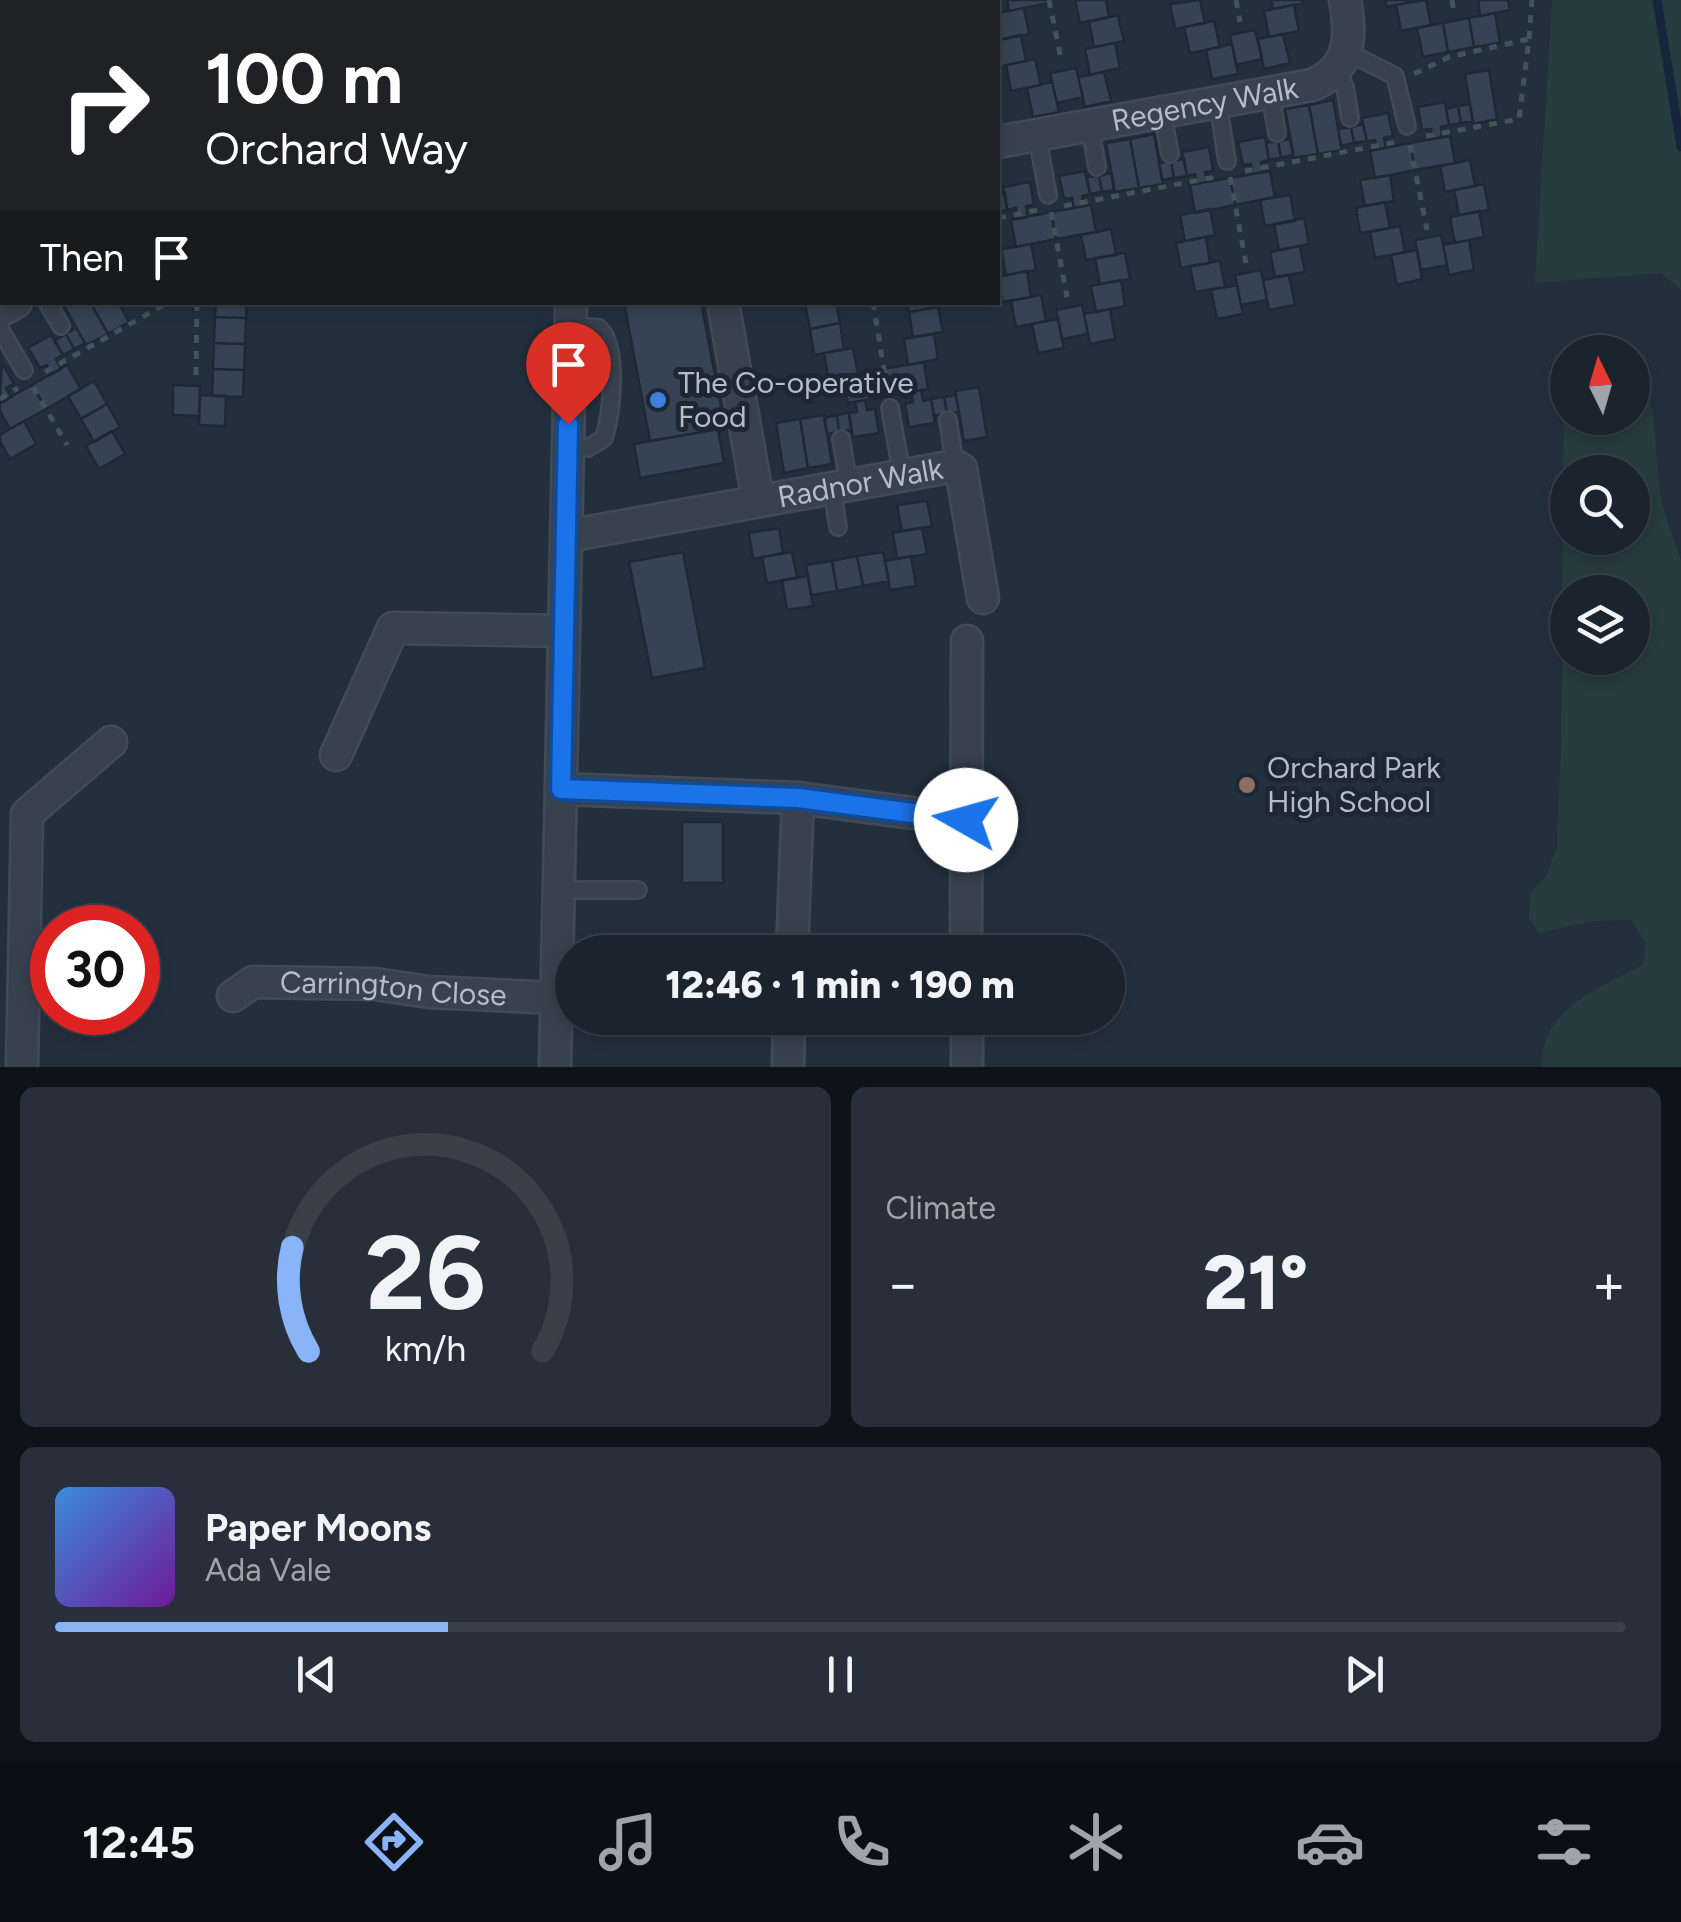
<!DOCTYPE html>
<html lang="en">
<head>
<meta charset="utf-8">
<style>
  :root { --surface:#1b232e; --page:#282f3a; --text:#f1f3f6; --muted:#a0a4aa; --line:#39404a; --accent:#8ab4f8 }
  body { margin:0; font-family:Figtree,sans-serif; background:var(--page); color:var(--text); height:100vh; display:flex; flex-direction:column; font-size:38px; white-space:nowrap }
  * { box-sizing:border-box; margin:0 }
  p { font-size:32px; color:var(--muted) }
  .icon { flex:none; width:55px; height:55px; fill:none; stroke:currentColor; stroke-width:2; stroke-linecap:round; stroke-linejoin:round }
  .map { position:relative; height:1067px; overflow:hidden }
  .sheet { display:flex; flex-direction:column; gap:20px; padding:20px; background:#0f1319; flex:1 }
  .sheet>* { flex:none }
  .banner { position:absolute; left:0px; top:0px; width:1000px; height:305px; box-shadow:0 5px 15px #0003,0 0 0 2px var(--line); background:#202124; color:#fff; overflow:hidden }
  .needle { width:65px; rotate:355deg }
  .buttons { position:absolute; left:1550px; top:335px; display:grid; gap:20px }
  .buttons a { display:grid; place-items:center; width:100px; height:100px; border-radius:50%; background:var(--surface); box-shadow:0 5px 15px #0003,0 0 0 2px var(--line); font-size:50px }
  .speed { position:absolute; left:30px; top:905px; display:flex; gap:20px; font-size:50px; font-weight:700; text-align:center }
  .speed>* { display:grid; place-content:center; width:130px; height:130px; border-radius:50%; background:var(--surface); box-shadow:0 5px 15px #0003,0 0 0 2px var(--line); line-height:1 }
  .speed .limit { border:15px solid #d22; background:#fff; color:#111 }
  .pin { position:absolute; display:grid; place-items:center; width:85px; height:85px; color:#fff; margin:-102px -42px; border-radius:50% 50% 50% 0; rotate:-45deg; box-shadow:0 0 10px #0007 }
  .pin .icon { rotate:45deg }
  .me { position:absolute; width:110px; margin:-55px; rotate:277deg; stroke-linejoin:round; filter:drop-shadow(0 0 8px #0008) }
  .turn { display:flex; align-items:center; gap:35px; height:210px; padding:0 40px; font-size:45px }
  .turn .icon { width:130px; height:130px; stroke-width:2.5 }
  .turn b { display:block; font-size:70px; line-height:85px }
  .then { display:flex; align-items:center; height:95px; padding:0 40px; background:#0003; gap:20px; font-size:38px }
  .big { font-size:75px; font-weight:800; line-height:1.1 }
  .sheet .tile { flex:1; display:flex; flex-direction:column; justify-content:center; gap:15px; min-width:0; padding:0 35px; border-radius:15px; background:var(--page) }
  .sheet .dial { align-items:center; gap:0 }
  .dial svg { height:260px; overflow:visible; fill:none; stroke:var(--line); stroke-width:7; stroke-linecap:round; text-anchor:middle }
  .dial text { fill:var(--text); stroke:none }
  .song { display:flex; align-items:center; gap:30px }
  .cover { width:120px; height:120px; border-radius:15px; background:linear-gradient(135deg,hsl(210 70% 55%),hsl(280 70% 35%)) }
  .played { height:10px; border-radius:5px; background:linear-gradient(90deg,var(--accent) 25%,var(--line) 25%) }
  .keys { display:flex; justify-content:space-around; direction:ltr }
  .heat { display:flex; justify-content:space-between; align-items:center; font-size:55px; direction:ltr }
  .sheet .tiles { flex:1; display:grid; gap:20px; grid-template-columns:1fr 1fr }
  .tile:last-child { grid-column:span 2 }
  .trip { position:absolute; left:555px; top:935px; width:570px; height:100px; border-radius:50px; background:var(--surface); box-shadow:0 5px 15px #0003,0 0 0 2px var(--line); font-weight:800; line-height:100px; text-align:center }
  .menu { display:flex; height:160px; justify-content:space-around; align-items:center; background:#0b0e12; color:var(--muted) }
  .menu .icon { width:70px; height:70px }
  .menu .active { color:var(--accent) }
  .menu b { font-size:45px; color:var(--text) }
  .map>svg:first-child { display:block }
  .green { fill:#263c3f; fill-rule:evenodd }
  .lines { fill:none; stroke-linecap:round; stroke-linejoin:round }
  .stream { stroke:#17263c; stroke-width:9 }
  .building { fill:#364354; stroke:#1f2835; stroke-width:2.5 }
  .lane-casing { stroke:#414a57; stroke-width:20 }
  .street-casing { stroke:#414a57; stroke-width:35 }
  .path { stroke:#3f5557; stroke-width:5; stroke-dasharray:8 8; stroke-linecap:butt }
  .lane { stroke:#38414e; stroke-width:15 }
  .street { stroke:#38414e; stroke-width:30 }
  .route-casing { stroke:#114b97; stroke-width:25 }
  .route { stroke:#1a73e8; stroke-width:18 }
  .shop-dot { fill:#3f7fe0; stroke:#1d2633; stroke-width:4 }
  .education-dot { fill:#8d6e63; stroke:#1d2633; stroke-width:4 }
  .labels { text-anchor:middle; stroke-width:10; stroke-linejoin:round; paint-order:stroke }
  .street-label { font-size:30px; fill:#b4bcc9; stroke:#1d2633 }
  .poi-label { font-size:30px; fill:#b4bcc9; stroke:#1d2633; text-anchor:start }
</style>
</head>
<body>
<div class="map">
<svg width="1681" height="1067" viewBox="0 0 1681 1067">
  <rect width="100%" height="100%" fill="#242f3e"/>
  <!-- green -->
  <path class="green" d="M1552,0H1681V290L1661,273L1535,283Z
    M1633,363C1659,390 1654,457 1660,493C1664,516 1674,539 1681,561V1067H1542C1540,1008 1600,988 1643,965L1646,943L1631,920L1592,921L1539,933L1529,918L1530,893L1546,876L1557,846L1561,747L1564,397L1567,390L1568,418H1632ZM1568,472H1632V538H1568ZM1568,592H1632V658H1568Z"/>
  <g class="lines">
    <!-- stream -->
    <path class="stream" d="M1657,0L1681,147"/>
  </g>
  <!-- building -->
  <path class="building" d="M1007,0H1049V3L1009,11Z
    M1075,0H1106L1109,17L1080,23Z
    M1200,0L1205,23L1175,29L1170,4Z
    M1271,0H1302L1303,3L1273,9Z
    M1385,0H1416V1L1387,7Z
    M1426,0L1431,25L1401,31L1396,5Z
    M1478,0H1508L1510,10L1480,16Z
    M1294,5L1299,31L1269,37L1264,11Z
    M1024,8L1029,34L1000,40L998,13Z
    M1495,13L1500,43L1474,47L1469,18Z
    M1118,15L1124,41L1094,47L1089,22Z
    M1469,18L1474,47L1448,52L1443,23Z
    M1214,21L1220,47L1190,53L1184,27Z
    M1443,23L1448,52L1423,57L1417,28Z
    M1255,30L1262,59L1236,65L1230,35Z
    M1283,34L1290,63L1264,69L1258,39Z
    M1021,35L1026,61L998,67V40Z
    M1115,43L1120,68L1090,75L1085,49Z
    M1232,44L1238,74L1212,79L1206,50Z
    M1035,59L1041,85L1011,91L1006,65Z
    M1076,68L1083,97L1057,103L1050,73Z
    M1489,70L1497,119L1473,124L1465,74Z
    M1104,72L1111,101L1085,107L1078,77Z
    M1052,82L1059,112L1033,117L1027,88Z
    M1333,100L1342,150L1318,154L1309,105Z
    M1445,102L1449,125L1441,127L1442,137L1433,139L1431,129L1422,130L1418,107Z
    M1470,104L1473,121L1461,123L1458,106Z
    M1309,105L1318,154L1294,158L1285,109Z
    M1458,106L1461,123L1449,125L1446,109Z
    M1388,113L1393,136L1384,138L1386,148L1377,149L1375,140L1367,141L1362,118Z
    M1363,124L1367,141L1354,143L1351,127Z
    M1351,127L1354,143L1341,146L1338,129Z
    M1154,134L1163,184L1139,188L1130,139Z
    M1450,136L1455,163L1415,170L1410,143Z
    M1265,137L1269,160L1261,162L1263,172L1253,174L1251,164L1243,165L1238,142Z
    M1130,139L1139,188L1115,192L1106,143Z
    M1290,139L1293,155L1281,158L1278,141Z
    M1278,141L1281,158L1269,160L1266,143Z
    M1410,143L1415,170L1375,178L1370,151Z
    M1209,147L1213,171L1205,172L1207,182L1197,184L1195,174L1187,176L1182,152Z
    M1184,159L1187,176L1174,178L1171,161Z
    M1470,160L1475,186L1445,192L1440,166Z
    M1171,161L1174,178L1162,180L1159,163Z
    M1085,171L1090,194L1082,196L1083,206L1074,208L1072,198L1064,199L1059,176Z
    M1270,171L1275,197L1235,205L1230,178Z
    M1111,173L1114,190L1102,192L1099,176Z
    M1390,175L1394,201L1365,206L1360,180Z
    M1099,176L1102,192L1090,194L1087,177Z
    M1230,178L1235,205L1195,213L1190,185Z
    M1030,182L1034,205L1026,206L1027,217L1018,219L1016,208L1007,210L1003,187Z
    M1484,184L1489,210L1459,215L1454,190Z
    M1005,193L1007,210L998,212V194Z
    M1290,195L1295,221L1265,226L1260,200Z
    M1385,202L1390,228L1360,233L1356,208Z
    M1091,205L1096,232L1056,239L1051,212Z
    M1210,209L1215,235L1185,241L1180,215Z
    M1479,211L1484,237L1455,243L1450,217Z
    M1051,212L1056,239L1016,247L1011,220Z
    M1304,218L1309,244L1279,250L1274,224Z
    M1400,226L1405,252L1375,258L1370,232Z
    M1111,229L1116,255L1086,260L1081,235Z
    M1441,235L1447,265L1421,270L1415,240Z
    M1206,237L1210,263L1181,268L1176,243Z
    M1469,240L1474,270L1449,275L1443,245Z
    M1031,244L1036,270L1006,275L1001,249Z
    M1300,246L1305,272L1275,277L1270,252Z
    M1417,250L1422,279L1397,285L1391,255Z
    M1125,253L1130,279L1100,284L1095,258Z
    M1220,261L1225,287L1195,292L1190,266Z
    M1261,270L1267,300L1241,305L1235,275Z
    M1027,271L1031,297L1002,302L998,277Z
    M1289,275L1295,305L1269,310L1263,280Z
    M1121,280L1125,306L1096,312L1091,286Z
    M1237,285L1243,314L1217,319L1211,290Z
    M1041,295L1046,321L1016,327L1011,301Z
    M62,302H90L108,334L86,345Z
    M90,302H118L129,322L108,334Z
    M216,302H246V318L215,317Z
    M624,302H701L725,428L650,441Z
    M836,302L840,323L810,329L805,303Z
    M907,302H938V307L909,312Z
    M1082,305L1088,334L1062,339L1056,310Z
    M938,307L943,332L913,337L909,312Z
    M1110,309L1115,339L1090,344L1084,314Z
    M215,317L246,318L245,344L214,343Z
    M1058,319L1064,348L1038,353L1032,324Z
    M840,323L844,349L814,355L810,329Z
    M76,328L85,343L74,349L66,334Z
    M66,334L74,349L63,355L55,340Z
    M934,334L938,359L908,365L904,339Z
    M51,335L63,355L56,359L61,369L52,374L47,365L40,368L28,348Z
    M214,343L245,344L244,370L213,369Z
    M853,348L858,374L828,378L824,353Z
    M924,362L928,389L888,396L883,369Z
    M2,363L14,384L6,388L11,397L3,402L0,397Z
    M67,365L81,389L46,409L32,385Z
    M213,369L244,370L243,397L212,396Z
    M883,369L888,396L848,403L843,376Z
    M94,381L107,404L81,419L68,396Z
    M32,385L46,409L10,429L0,411V403Z
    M173,385L200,386L199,416L173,415Z
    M979,387L987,437L964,441L955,391Z
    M921,390L923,401L931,399L935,423L909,427L905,404L913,402L911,392Z
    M200,395L226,396L225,426L199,425Z
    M956,395L959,412L947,413L944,397Z
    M944,397L947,413L934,416L931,399Z
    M865,400L867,410L875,409L879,433L853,437L849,413L857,412L855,402Z
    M107,404L120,427L94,442L81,419Z
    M849,413L851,430L839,432L837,415Z
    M824,415L832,464L808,468L800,419Z
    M837,415L839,432L827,434L824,418Z
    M800,419L808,468L784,473L776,423Z
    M24,421L36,444L10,459L0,441V435Z
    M718,429L724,463L640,478L634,444Z
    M112,431L125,454L99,469L86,446Z
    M927,501L932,526L902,531L897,505Z
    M779,528L783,553L753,559L749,533Z
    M922,528L927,554L897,559L893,533Z
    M683,552L705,668L652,678L629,562Z
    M792,552L797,578L767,583L762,557Z
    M883,552L889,581L863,586L857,556Z
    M857,556L863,586L837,591L832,561Z
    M911,556L916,586L890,590L885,561Z
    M832,561L837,591L811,595L806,565Z
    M808,576L813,606L787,610L782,580Z
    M682,822H723V883H682Z"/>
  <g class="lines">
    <!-- lane casing -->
    <g class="lane-casing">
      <path id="lane" d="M675,0V2
        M729,0L730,2
        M1347,52L1395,76L1407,126
        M1337,70L1345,87L1350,118
        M1270,93L1277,133
        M1218,102L1227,161
        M1162,112L1170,154
        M1090,126L1097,167
        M1037,135L1048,195
        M0,253L2,257
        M47,302L61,326
        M0,329L24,370
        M890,408L902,475
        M948,420L955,466
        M841,439L849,485
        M568,448H588L604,438C612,413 619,346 599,328L570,325
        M832,488L838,527
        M558,890H638"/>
    </g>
    <!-- street casing -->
    <g class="street-casing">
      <g id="street">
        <path d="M578,2V0"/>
        <path id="s1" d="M998,142L1312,85C1351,69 1352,37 1345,0"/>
        <path d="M723,302L758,500"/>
        <path d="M0,311L16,302"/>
        <path id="s2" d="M567,536L955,466L961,469L983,598"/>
        <path d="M336,755L393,628L563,631"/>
        <path d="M561,789L798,798L966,820"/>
        <path d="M792,952L798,798"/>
        <path d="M966,952L967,641"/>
        <path id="s3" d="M233,996L253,982L375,984L429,992L556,998"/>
        <path d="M967,1018V1067"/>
        <path d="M22,1067L27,814L111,742"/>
        <path d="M555,1067L571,302"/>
        <path d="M788,1067L789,1018"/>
      </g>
    </g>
    <!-- path -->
    <path class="path" d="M861,0L862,2
      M1049,0L1061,59
      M1236,0L1240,22
      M1452,0L1454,13
      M539,2V0
      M897,2L909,0
      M0,24L2,28
      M1529,39L1532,0
      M1414,74L1449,57L1529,39L1519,119L1422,137
      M1410,145L1427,230
      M1245,171L1396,142
      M1230,177L1246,263
      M1064,206L1215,177
      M1051,212L1067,297
      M998,218L1038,210
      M873,302L887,388
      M45,372L169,302
      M196,375L197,302
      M33,387L67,445
      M0,399L18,388"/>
    <!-- lane -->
    <use href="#lane" class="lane"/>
    <!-- street -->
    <use href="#street" class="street"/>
  </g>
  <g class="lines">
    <!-- route casing -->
    <g class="route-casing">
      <path id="route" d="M568,424L561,789L798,798L966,820"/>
    </g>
    <!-- route -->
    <use href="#route" class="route"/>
  </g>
  <!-- markers -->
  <circle class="shop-dot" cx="658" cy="400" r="10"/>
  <circle class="education-dot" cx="1247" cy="785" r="10"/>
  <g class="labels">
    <!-- street labels -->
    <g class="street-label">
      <text dy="10" stroke="none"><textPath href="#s1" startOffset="210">Regency Walk</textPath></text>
      <text dy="10" stroke="none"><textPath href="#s2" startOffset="298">Radnor Walk</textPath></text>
      <text dy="10" stroke="none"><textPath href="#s3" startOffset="165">Carrington Close</textPath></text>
    </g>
    <!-- poi labels -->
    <g class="poi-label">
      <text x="678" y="393">The Co-operative<tspan x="678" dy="34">Food</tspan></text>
      <text x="1267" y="778">Orchard Park<tspan x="1267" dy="34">High School</tspan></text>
    </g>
  </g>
</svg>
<div class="buttons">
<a><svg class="needle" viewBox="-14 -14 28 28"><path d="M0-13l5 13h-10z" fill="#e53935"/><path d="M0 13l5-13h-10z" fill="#a0a4aa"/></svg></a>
<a><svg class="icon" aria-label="search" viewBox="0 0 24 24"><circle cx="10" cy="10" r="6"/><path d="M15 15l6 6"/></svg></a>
<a><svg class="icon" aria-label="layers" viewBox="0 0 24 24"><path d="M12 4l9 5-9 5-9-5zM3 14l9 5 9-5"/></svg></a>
</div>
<div class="speed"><div class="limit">30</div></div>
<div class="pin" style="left:568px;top:424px;background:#d93025"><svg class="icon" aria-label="arrive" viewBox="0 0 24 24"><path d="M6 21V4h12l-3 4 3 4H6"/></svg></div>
<svg class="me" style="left:966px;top:820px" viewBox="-20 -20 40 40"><circle r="19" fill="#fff"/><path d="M0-13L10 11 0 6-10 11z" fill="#1a73e8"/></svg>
<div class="trip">12:46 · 1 min · 190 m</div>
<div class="banner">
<div class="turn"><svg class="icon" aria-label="right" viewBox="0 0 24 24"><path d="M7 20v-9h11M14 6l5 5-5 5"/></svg><div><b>100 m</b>Orchard Way</div></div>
<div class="then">Then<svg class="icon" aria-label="arrive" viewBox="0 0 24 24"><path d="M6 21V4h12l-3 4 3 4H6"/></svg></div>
</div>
</div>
<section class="sheet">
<div class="tiles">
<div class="tile dial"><svg viewBox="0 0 100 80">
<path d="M14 69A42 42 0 1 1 86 69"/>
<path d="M14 69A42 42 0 0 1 9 37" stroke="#8ab4f8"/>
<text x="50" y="56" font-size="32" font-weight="700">26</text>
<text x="50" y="72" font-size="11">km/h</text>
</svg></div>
<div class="tile"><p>Climate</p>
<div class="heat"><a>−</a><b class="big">21°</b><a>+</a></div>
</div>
<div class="tile">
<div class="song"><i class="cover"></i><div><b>Paper Moons</b><p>Ada Vale</p></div></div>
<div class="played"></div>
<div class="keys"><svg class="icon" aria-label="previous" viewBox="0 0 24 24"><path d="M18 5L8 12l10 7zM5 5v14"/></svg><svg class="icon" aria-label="pause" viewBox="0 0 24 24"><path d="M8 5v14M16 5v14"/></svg><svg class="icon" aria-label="next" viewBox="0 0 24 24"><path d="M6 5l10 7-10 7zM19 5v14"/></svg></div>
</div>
</div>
</section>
<nav class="menu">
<b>12:45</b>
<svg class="icon active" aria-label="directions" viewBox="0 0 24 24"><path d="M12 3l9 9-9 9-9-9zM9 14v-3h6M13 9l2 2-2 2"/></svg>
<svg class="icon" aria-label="music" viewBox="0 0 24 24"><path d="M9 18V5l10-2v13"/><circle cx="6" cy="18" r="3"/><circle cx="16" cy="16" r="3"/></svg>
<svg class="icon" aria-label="phone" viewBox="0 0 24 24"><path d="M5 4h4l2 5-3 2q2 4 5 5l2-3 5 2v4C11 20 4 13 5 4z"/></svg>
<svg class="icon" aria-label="climate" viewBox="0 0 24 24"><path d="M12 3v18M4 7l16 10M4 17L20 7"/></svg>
<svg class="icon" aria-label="car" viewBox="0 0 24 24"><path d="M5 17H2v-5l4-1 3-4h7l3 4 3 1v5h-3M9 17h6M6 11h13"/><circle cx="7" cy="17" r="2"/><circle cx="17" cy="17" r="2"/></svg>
<svg class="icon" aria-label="filters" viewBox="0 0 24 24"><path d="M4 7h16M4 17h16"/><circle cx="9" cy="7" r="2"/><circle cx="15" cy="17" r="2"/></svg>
</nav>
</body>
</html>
